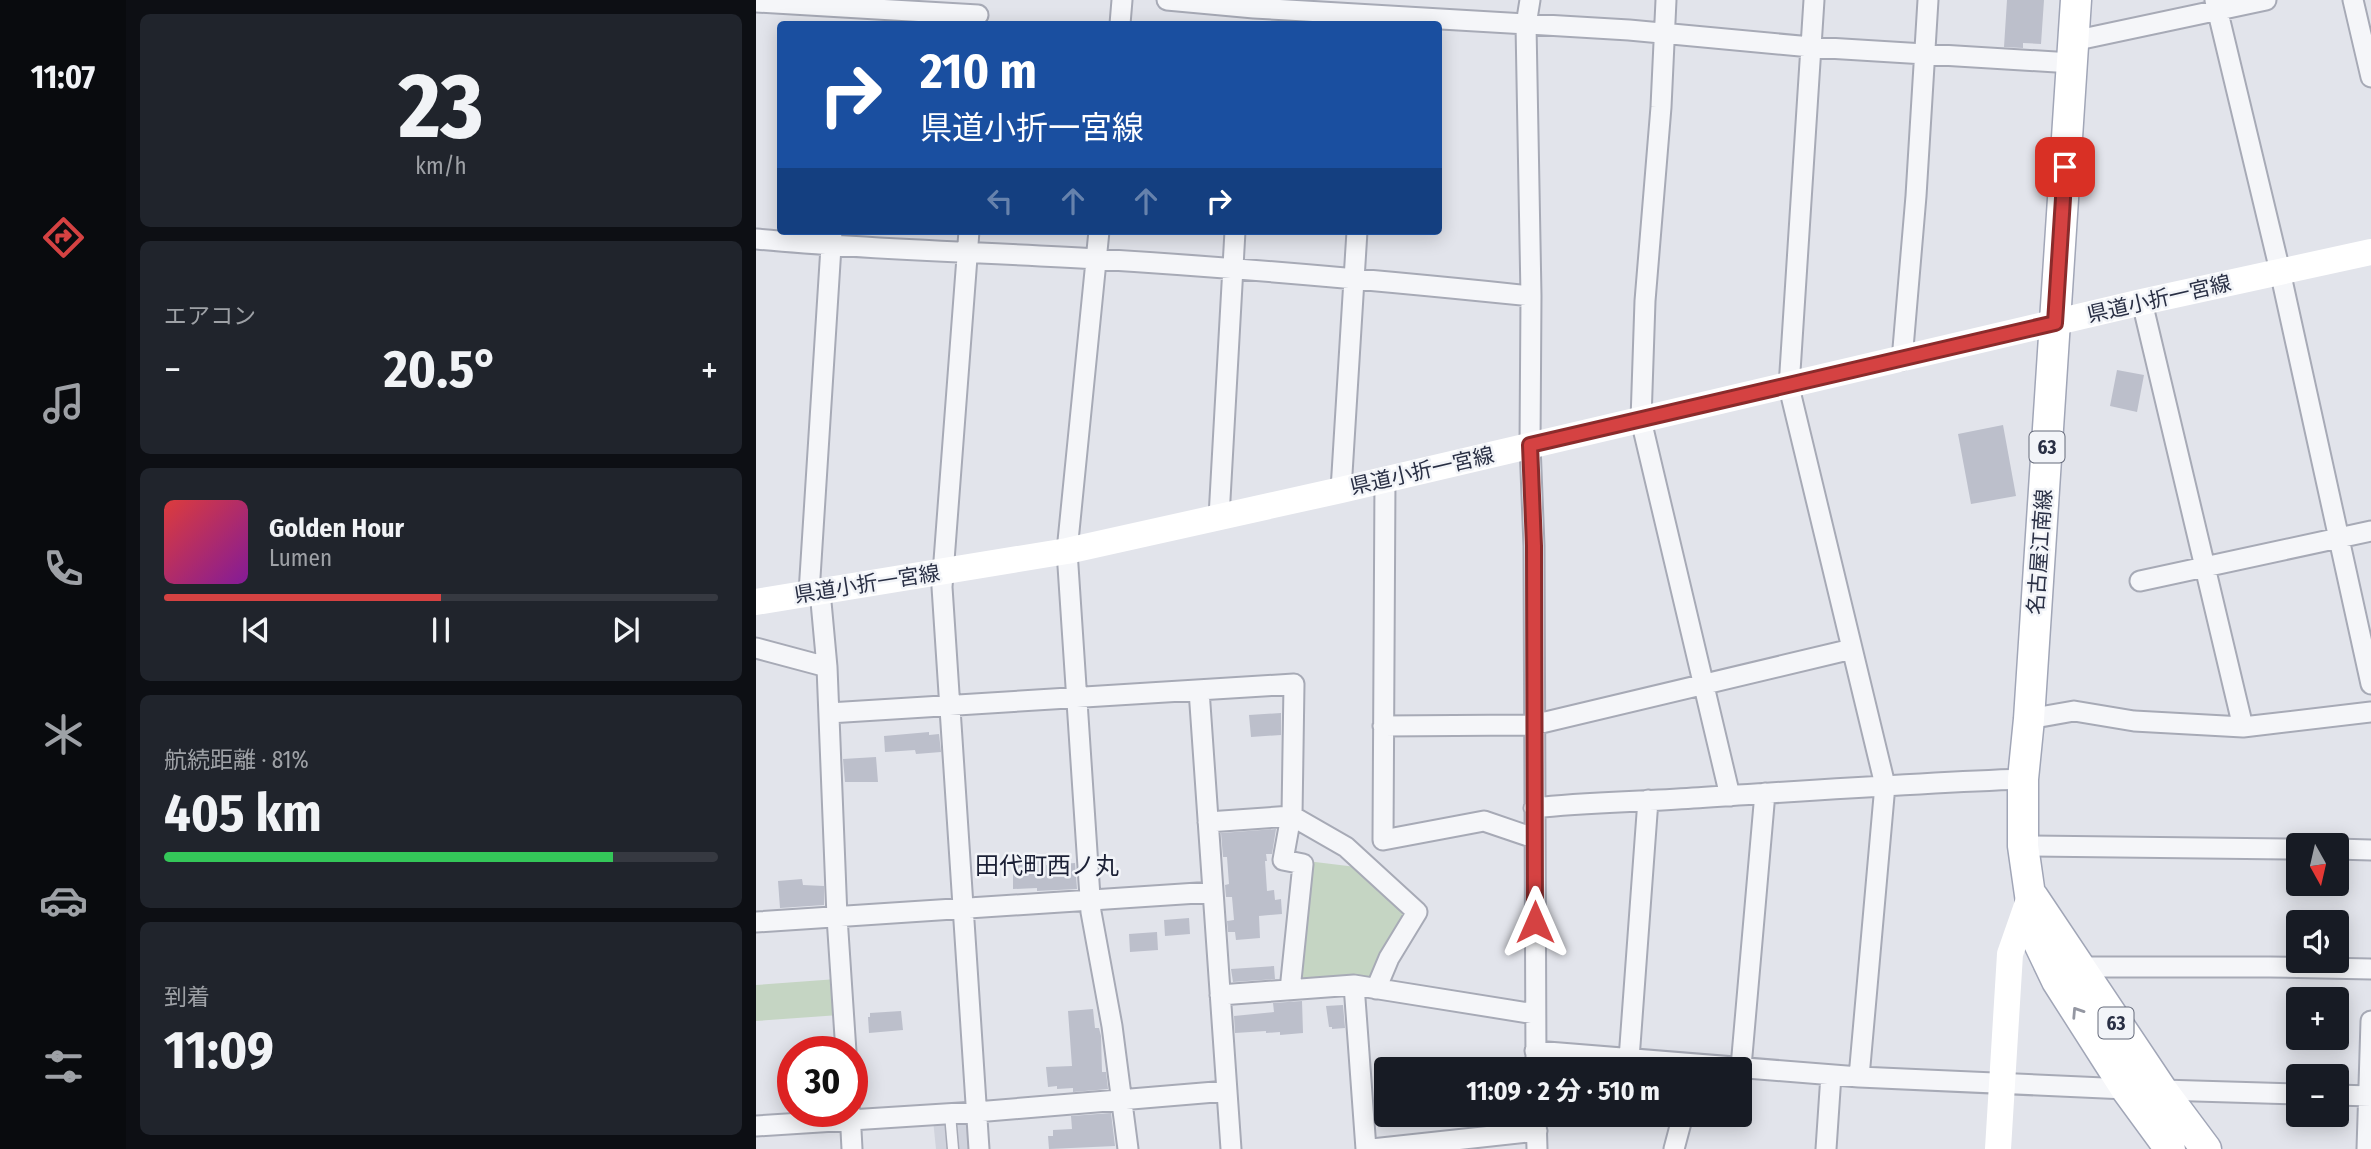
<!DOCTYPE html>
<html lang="ja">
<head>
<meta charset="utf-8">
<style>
  :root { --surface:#171b24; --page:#20242c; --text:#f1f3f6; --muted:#9ea1a6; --line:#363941; --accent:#d54242 }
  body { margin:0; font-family:"Fira Sans Condensed","Noto Sans JP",sans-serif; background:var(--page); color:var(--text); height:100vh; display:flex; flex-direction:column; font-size:26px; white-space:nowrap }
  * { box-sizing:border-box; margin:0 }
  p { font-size:23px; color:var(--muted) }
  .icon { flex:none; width:38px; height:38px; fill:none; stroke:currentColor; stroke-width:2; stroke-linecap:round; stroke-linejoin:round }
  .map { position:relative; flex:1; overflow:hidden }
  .details { display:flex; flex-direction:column; gap:14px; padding:14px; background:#0d0f14; width:630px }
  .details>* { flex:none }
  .hud { position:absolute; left:21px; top:21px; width:665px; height:214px; border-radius:7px; box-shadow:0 4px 18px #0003; background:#1a4fa0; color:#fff; overflow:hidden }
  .needle { width:46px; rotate:172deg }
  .fabs { position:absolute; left:1530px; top:833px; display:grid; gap:14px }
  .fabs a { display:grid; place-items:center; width:63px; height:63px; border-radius:7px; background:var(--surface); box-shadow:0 4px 18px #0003; font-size:35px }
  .speed { position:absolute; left:21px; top:1036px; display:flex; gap:14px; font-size:35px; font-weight:700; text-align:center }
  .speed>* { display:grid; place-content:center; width:91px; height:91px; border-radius:50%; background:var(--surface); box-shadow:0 4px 18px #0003; line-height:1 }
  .speed .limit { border:10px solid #d22; background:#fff; color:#111 }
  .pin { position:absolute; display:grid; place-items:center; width:60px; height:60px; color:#fff; margin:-30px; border-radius:14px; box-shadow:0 4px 10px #0006 }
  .me { position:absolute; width:77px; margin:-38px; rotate:0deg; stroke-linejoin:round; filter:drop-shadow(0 0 5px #0008) }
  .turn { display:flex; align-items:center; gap:24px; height:147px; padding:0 28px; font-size:32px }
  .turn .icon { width:91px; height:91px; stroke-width:2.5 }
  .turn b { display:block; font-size:49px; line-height:60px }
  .lanes { display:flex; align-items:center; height:66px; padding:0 28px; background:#0003; justify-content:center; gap:35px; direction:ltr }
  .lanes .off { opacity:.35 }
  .big { font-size:52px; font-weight:700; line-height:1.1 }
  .details .tile { flex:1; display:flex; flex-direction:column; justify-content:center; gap:10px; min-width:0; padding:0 24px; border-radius:10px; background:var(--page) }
  .details .dial { align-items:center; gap:0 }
  .dial b { font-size:91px; line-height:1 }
  .song { display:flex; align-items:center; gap:21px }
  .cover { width:84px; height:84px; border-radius:10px; background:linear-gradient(135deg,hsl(0 70% 55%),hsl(290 70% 35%)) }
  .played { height:7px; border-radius:4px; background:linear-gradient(90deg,var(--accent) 50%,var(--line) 50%) }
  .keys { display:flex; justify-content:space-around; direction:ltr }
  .heat { display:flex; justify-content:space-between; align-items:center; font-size:38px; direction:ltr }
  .charge { height:10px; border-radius:5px; background:linear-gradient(90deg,#34c759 81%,var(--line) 0) }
  .trip { position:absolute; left:618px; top:1057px; width:378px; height:70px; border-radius:7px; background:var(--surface); box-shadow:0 4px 18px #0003; font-weight:700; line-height:70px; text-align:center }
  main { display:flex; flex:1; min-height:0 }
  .dock { display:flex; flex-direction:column; width:126px; justify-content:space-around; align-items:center; background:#090b0e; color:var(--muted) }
  .dock .icon { width:49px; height:49px }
  .dock .active { color:var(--accent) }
  .dock b { font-size:32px; color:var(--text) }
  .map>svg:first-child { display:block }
  .built { fill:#d0d3dd }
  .green { fill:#c5d5c3 }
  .building { fill:#bcbfcb }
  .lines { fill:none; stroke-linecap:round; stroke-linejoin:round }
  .lane-casing { stroke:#a7aab6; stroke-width:13 }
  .street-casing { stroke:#a7aab6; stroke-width:23 }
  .primary-casing { stroke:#a1a6b7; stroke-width:33 }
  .lane { stroke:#f5f6f9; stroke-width:10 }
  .street { stroke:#f5f6f9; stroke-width:19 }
  .secondary { stroke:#fff; stroke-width:26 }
  .primary { stroke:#fff; stroke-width:30 }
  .oneway { stroke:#9497a2 }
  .route-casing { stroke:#8a2b2b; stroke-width:18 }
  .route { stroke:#d54242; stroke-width:12 }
  .labels { text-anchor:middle; stroke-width:5; stroke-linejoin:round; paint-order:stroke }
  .shield { fill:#f2f4f8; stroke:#656a7a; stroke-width:2 }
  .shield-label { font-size:19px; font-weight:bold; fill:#292f44 }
  .street-label { font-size:21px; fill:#292f44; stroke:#f2f4f8 }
  .quarter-label { font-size:24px; fill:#1b2035; stroke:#f2f4f8 }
</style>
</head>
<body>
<main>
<nav class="dock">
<b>11:07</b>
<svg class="icon active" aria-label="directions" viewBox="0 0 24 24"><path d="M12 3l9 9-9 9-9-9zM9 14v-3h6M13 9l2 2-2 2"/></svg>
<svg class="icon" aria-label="music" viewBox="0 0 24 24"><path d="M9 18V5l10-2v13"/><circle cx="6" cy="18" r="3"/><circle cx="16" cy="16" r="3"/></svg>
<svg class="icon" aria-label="phone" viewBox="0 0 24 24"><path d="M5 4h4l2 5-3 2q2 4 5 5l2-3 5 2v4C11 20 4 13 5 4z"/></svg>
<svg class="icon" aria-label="climate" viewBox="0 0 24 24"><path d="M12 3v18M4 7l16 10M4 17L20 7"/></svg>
<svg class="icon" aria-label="car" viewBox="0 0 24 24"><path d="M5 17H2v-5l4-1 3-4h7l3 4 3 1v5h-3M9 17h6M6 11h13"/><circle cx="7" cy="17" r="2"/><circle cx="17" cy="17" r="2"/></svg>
<svg class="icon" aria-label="filters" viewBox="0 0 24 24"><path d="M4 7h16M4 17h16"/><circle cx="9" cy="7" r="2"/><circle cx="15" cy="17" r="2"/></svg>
</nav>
<section class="details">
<div class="tile dial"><b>23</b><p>km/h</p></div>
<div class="tile"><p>エアコン</p>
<div class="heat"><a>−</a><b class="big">20.5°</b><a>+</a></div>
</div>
<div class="tile">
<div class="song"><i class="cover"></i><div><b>Golden Hour</b><p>Lumen</p></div></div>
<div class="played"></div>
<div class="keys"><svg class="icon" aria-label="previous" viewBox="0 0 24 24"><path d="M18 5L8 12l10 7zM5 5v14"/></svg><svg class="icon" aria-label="pause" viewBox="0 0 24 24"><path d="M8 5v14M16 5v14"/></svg><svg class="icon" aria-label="next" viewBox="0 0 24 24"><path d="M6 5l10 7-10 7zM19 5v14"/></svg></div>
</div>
<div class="tile"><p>航続距離 · 81%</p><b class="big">405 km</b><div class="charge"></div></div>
<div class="tile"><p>到着</p><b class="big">11:09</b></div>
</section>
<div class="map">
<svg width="1615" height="1149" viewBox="0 0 1615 1149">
  <rect width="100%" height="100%" fill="#e2e4eb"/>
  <!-- built -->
  <path class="built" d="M177,1120L214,1122L216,1149H180Z"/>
  <!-- green -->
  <path class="green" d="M551,861L600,867L651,911L614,980L538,984Z
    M81,979L83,1015L0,1021V985Z"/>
  <!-- building -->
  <path class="building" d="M1251,0H1288L1285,44L1267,43V48L1248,47Z
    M1361,370L1388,375L1381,412L1354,406Z
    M1247,425L1260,496L1215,504L1202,434Z
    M525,713V735L495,737L493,715Z
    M173,732V735L183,734L185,752L160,754L159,750L129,752L128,736Z
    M120,757L122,782H89L87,759Z
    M520,829L516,854H510L511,861H509L511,891L518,890L519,900L525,899L526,914L503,916L504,938L480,940L479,932H472L471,921L478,920L476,897H470L469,885L473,884L471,857H467L465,833Z
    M290,859V865L319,863L321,889L281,891V888L257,889V861Z
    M46,879L47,885L68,886V905L24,908L22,881Z
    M433,918L434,934L409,936L408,920Z
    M401,932L402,950L374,952L373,934Z
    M518,966L519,979L477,982L475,969Z
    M546,1001L547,1033L524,1035V1032L510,1033V1031L479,1033L478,1016L518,1012L517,1003Z
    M587,1005L589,1028L576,1029V1027H573L570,1006Z
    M337,1009L339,1028H343L345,1036L346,1072H350L352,1089L317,1092V1088L301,1089V1086L292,1087L290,1067L316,1066L312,1011Z
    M145,1011L147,1030L113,1033L112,1017H114V1013Z
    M355,1113L359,1146L293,1149L292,1136H297V1130L316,1129L315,1116Z"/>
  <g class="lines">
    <!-- lane casing -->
    <g class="lane-casing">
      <path id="lane" d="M194,1114L197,1149"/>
    </g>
    <!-- street casing -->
    <g class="street-casing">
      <path id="street" d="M411,0L498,8L873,30L1055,47L1316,63
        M774,0L770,25L775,296L774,445L778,546L780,1069
        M910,0L905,107L889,301L885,420L974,796
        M1058,0L1033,387L1129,785L1103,1077
        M1459,0L1524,271L1615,684
        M1597,0L1615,77
        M0,2L222,15
        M364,24L366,0
        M1317,41L1510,0
        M213,231L186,587L223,1149
        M343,231L311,551L335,912L356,1026L372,1149
        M0,239C113,250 226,252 340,259C485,268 630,281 775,296
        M1386,302L1487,727
        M1146,360L1160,196L1172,0
        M629,479L627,840L728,821L778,838
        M585,490L601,231
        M463,517L479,231
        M1384,581L1615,531
        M64,591L71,667L81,917L90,1052
        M53,593L76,231
        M0,648L71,667
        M443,690L475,1149
        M73,713L538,684L536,816L590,847L661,912L633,958L620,989
        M1273,719L1318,711L1378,721L1487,727L1615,712
        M627,726L777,725L1096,649
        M778,808C831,802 884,802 937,798C1047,791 1157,783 1267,779
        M452,822L536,816
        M1267,846L1542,849
        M1580,849L1615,850
        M0,922L457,892
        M1323,967H1514L1615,969
        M598,985L610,1149
        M534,990L547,864L527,860L535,816
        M464,995L598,985L779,1014
        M779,1051L1103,1077L1370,1089
        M873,1059L892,800
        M985,1067L1009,793
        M1406,1090L1542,1094
        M1580,1095L1615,1096
        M94,1111L96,1149
        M780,1115L781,1149
        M0,1126L220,1112L471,1091
        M616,1149L781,1131
        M918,1149L927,1115
        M1070,1149L1075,1075
        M1611,1149L1615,1021"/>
    </g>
    <!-- primary casing -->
    <g class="primary-casing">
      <path id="primary" d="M1320,0L1273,719L1267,779V846L1280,937L1301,981L1370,1089L1414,1149
        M1277,897L1406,1090L1450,1149"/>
    </g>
    <!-- lane -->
    <use href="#lane" class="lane"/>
    <!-- street -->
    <use href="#street" class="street"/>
    <!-- secondary -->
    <path class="secondary" d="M0,602L311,551L585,490L1386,302L1615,252
      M1242,1149L1254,954L1275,894"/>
    <!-- primary -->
    <use href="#primary" class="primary"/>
  </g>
  <!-- one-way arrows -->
  <defs><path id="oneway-chevron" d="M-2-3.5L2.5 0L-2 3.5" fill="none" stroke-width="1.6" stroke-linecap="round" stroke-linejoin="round" transform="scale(1.75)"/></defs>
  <use class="oneway" href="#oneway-chevron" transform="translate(1321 1012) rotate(-123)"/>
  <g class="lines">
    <!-- route casing -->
    <g class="route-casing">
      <path id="route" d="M779,922L778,546L774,445L1299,323L1309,167"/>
    </g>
    <!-- route -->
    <use href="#route" class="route"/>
  </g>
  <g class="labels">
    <!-- shield labels -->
    <g class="shield">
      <rect x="1273.5" y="431.5" width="35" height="31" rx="5"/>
      <rect x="1342.5" y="1007.5" width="35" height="31" rx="5"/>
    </g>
    <g class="shield-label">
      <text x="1291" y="454">63</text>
      <text x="1360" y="1030">63</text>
    </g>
    <!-- street labels -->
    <g class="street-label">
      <text transform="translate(1403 299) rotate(-13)" y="7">県道小折一宮線</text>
      <text transform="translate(666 471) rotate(-13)" y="7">県道小折一宮線</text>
      <text transform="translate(1284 552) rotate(-86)" y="7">名古屋江南線</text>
      <text transform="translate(111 584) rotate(-9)" y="7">県道小折一宮線</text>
    </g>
    <!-- quarter labels -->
    <g class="quarter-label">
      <text x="291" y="874">田代町西ノ丸</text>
    </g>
  </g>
</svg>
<div class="fabs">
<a><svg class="needle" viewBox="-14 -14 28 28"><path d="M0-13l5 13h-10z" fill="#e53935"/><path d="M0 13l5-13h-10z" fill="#9ea1a6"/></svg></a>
<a><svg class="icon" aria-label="sound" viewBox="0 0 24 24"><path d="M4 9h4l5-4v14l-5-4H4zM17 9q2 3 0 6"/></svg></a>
<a>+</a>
<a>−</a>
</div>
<div class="speed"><div class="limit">30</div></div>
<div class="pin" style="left:1309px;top:167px;background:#d93025"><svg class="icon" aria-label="arrive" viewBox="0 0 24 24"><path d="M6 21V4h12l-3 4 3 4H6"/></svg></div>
<svg class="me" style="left:779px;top:922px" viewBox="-20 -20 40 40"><path d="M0-17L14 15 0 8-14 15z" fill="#d54242" stroke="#fff" stroke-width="4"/></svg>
<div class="trip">11:09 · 2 分 · 510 m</div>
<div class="hud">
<div class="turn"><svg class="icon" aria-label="right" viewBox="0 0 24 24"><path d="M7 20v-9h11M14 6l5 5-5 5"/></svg><div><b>210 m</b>県道小折一宮線</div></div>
<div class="lanes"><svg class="icon off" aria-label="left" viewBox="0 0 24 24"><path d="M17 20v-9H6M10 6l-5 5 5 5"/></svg><svg class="icon off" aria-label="ahead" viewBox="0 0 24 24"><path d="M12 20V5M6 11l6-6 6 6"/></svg><svg class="icon off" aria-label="ahead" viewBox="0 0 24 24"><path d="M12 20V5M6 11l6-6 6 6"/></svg><svg class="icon" aria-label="right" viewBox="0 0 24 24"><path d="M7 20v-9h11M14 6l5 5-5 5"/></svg></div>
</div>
</div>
</main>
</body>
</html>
